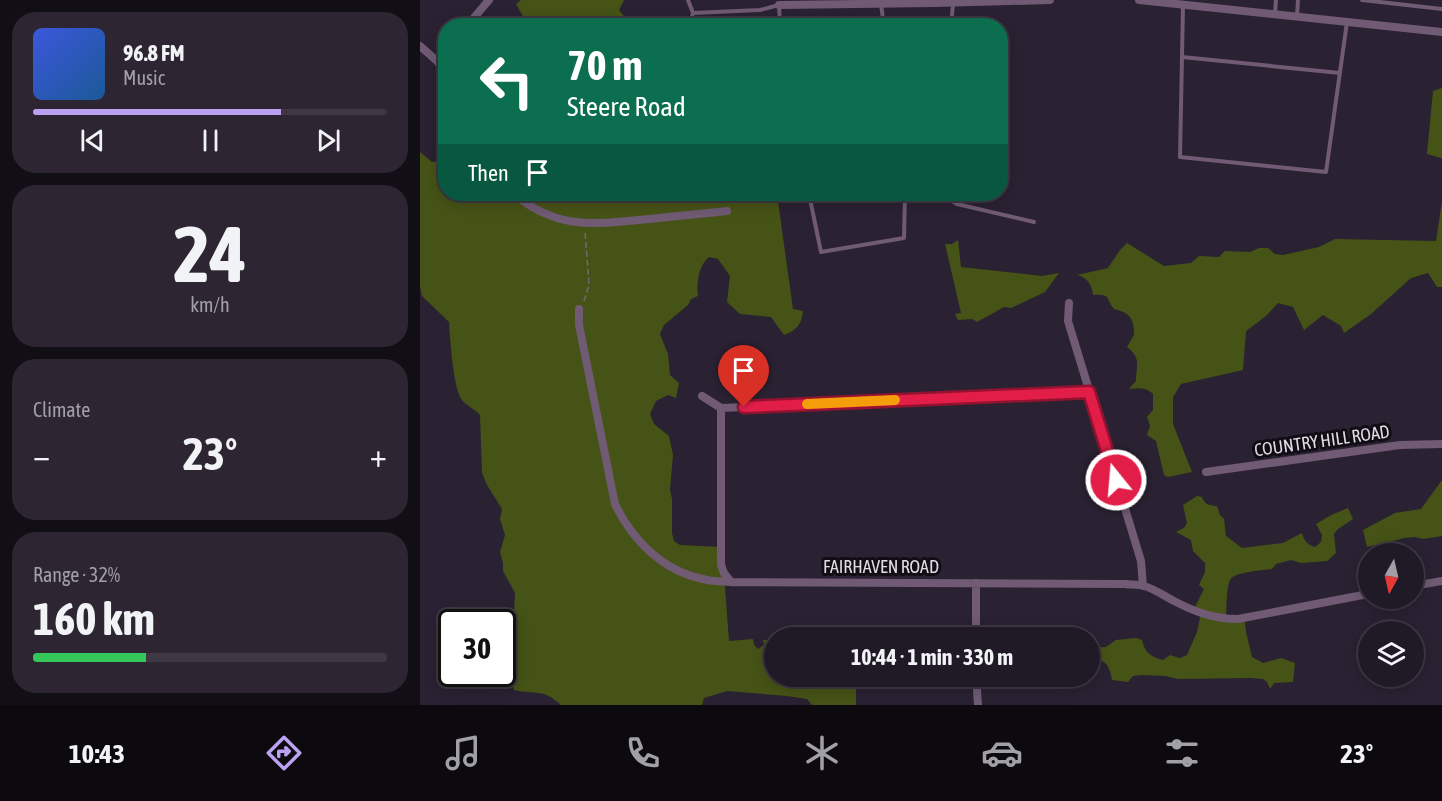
<!DOCTYPE html>
<html lang="en">
<head>
<meta charset="utf-8">
<style>
  :root { --surface:#201926; --page:#2d2632; --text:#f1f3f6; --muted:#a2a0a7; --line:#3d3843; --accent:#bca0f2 }
  body { margin:0; font-family:"Asap Condensed",sans-serif; background:var(--page); color:var(--text); height:100vh; display:flex; flex-direction:column; font-size:22px; white-space:nowrap }
  * { box-sizing:border-box; margin:0 }
  p { font-size:20px; color:var(--muted) }
  .icon { flex:none; width:33px; height:33px; fill:none; stroke:currentColor; stroke-width:2; stroke-linecap:round; stroke-linejoin:round }
  .map { position:relative; flex:1; overflow:hidden }
  .side { display:flex; flex-direction:column; gap:12px; padding:12px; background:#120e15; width:420px }
  .side>* { flex:none }
  .guide { position:absolute; left:18px; top:18px; width:570px; height:183px; border-radius:24px; box-shadow:0 3px 15px #0003,0 0 0 2px var(--line); background:#0b6e4f; color:#fff; overflow:hidden }
  .needle { width:39px; rotate:188deg }
  .tools { position:absolute; left:938px; top:543px; display:grid; gap:12px }
  .tools a { display:grid; place-items:center; width:66px; height:66px; border-radius:50%; background:var(--surface); box-shadow:0 3px 15px #0003,0 0 0 2px var(--line); font-size:30px }
  .speed { position:absolute; left:18px; top:609px; display:flex; gap:12px; font-size:30px; font-weight:700; text-align:center }
  .speed>* { display:grid; place-content:center; width:78px; height:78px; border-radius:50%; background:var(--surface); box-shadow:0 3px 15px #0003,0 0 0 2px var(--line); line-height:1 }
  .speed .limit { border:3px solid #111; border-radius:9px; background:#fff; color:#111 }
  .pin { position:absolute; display:grid; place-items:center; width:51px; height:51px; color:#fff; margin:-62px -26px; border-radius:50% 50% 50% 0; rotate:-45deg; box-shadow:0 0 6px #0007 }
  .pin .icon { rotate:45deg }
  .me { position:absolute; width:66px; margin:-33px; rotate:343deg; stroke-linejoin:round; filter:drop-shadow(0 0 4px #0008) }
  .turn { display:flex; align-items:center; gap:21px; height:126px; padding:0 30px; font-size:27px }
  .turn .icon { width:78px; height:78px; stroke-width:2.5 }
  .turn b { display:block; font-size:42px; line-height:51px }
  .then { display:flex; align-items:center; height:57px; padding:0 30px; background:#0003; gap:12px; font-size:22px }
  .big { font-size:45px; font-weight:700; line-height:1.1 }
  .side .widget { flex:1; display:flex; flex-direction:column; justify-content:center; gap:9px; min-width:0; padding:0 21px; border-radius:24px; background:var(--page) }
  .side .dial { align-items:center; gap:0 }
  .dial b { font-size:78px; line-height:1 }
  .song { display:flex; align-items:center; gap:18px }
  .cover { width:72px; height:72px; border-radius:9px; background:linear-gradient(135deg,hsl(230 70% 55%),hsl(210 70% 35%)) }
  .played { height:6px; border-radius:3px; background:linear-gradient(90deg,var(--accent) 70%,var(--line) 70%) }
  .keys { display:flex; justify-content:space-around; direction:ltr }
  .heat { display:flex; justify-content:space-between; align-items:center; font-size:33px; direction:ltr }
  .charge { height:9px; border-radius:4px; background:linear-gradient(90deg,#34c759 32%,var(--line) 0) }
  .trip { position:absolute; left:344px; top:627px; width:336px; height:60px; border-radius:30px; background:var(--surface); box-shadow:0 3px 15px #0003,0 0 0 2px var(--line); font-weight:700; line-height:60px; text-align:center }
  .dock { display:flex; height:96px; justify-content:space-around; align-items:center; background:#0d0a0f; color:var(--muted) }
  .dock .icon { width:42px; height:42px }
  .dock .active { color:var(--accent) }
  .dock b { font-size:27px; color:var(--text) }
  main { display:flex; flex:1; min-height:0 }
  .map>svg:first-child { display:block }
  .forest { fill:#465316 }
  .lines { fill:none; stroke-linecap:round; stroke-linejoin:round }
  .path { stroke:#706877; stroke-width:1.5; stroke-dasharray:6 3; stroke-linecap:butt }
  .lane { stroke:#705a74; stroke-width:4 }
  .street { stroke:#705a74; stroke-width:8 }
  .route-casing { stroke:#92132f; stroke-width:15 }
  .route { stroke:#e11d48; stroke-width:10 }
  .slow { stroke:#f59e0b; stroke-width:10 }
  .labels { text-anchor:middle; stroke-width:6; stroke-linejoin:round; paint-order:stroke }
  .street-label { font-size:18px; fill:#e1dbe6; stroke:#110d14 }
</style>
</head>
<body>
<main>
<section class="side">
<div class="widget">
<div class="song"><i class="cover"></i><div><b>96.8 FM</b><p>Music</p></div></div>
<div class="played"></div>
<div class="keys"><svg class="icon" aria-label="previous" viewBox="0 0 24 24"><path d="M18 5L8 12l10 7zM5 5v14"/></svg><svg class="icon" aria-label="pause" viewBox="0 0 24 24"><path d="M8 5v14M16 5v14"/></svg><svg class="icon" aria-label="next" viewBox="0 0 24 24"><path d="M6 5l10 7-10 7zM19 5v14"/></svg></div>
</div>
<div class="widget dial"><b>24</b><p>km/h</p></div>
<div class="widget"><p>Climate</p>
<div class="heat"><a>−</a><b class="big">23°</b><a>+</a></div>
</div>
<div class="widget"><p>Range · 32%</p><b class="big">160 km</b><div class="charge"></div></div>
</section>
<div class="map">
<svg width="1022" height="705" viewBox="0 0 1022 705">
  <rect width="100%" height="100%" fill="#2a2132"/>
  <!-- forest -->
  <path class="forest" d="M101,0H204L199,10L211,25H108L96,4Z
    M1022,88V159L1021,158L1007,154L1013,91Z
    M0,152L12,162L25,160L26,194H357L373,309L383,311C382,324 376,331 364,335L351,317L320,314L307,302L310,276L298,259L289,257C279,265 276,283 278,296L271,299L268,305L244,325L240,334L248,354L250,375L259,383L256,398L248,395L236,401L230,414L234,424L249,436L253,455L250,490L252,499V533L254,541L260,545L302,547L309,641L333,639L334,645L338,649L344,645L343,640H354V676L438,677L436,679V705H392L387,699L367,696L307,691L284,698L282,705H141C123,688 116,695 94,690L91,676L95,593L83,571V563L80,552L85,535L80,519L82,509L67,485L62,473L60,415C55,409 45,405 42,400C33,389 30,337 29,322L2,296L0,287Z
    M1022,201V287H1017L1008,273L991,278L951,314L924,333L921,326L903,315L884,330L873,307L858,303L846,316L826,331L823,370L761,384L753,397V424L772,472L748,477L744,475L736,441L727,435L730,426L727,417L733,410V394C726,387 718,388 709,389L716,381C716,365 722,359 707,347L714,335C714,318 710,313 694,309C685,298 691,294 673,295C672,285 667,277 657,275L688,268L700,250L707,243L744,266L771,263L779,256L799,257L805,251L830,252L839,248H848L855,254L863,255L899,247L915,239L1016,241Z
    M538,240L541,267L622,276L639,273L625,292L591,308L584,307L557,322L552,319L538,320L535,314L541,313L525,244H532Z
    M1022,480V536L1003,539L995,537L985,538L947,547L943,530L975,513L1001,509Z
    M777,496L782,497C784,504 790,506 797,506L800,515L804,519L806,536L822,548L863,543L882,533C884,540 887,545 895,547L901,542L902,535L896,524L911,515L928,508L933,519L918,529L914,534L916,553L907,561L881,563L871,560L856,564L852,569C843,570 814,572 810,580C806,588 807,606 806,614L807,617L824,616L826,632L832,657L843,663L861,658L875,663L873,682L854,683L850,689L847,682L843,679L831,678L758,679L746,676L722,675L713,676L708,682L692,680C690,666 685,657 669,660V648L686,647L696,640L716,638L722,640C725,653 731,657 743,660L750,655L760,658L767,655L777,632L781,612L775,607L784,589L779,585L785,572V563L773,551L771,540L756,532L764,528L767,523L763,505Z"/>
  <g class="lines">
    <!-- path -->
    <path class="path" d="M164,301L169,285L165,231"/>
    <!-- lane -->
    <path class="lane" d="M268,0L273,13L340,10L359,5L360,26
      M942,0L1022,9
      M461,4L464,26
      M763,6L760,157L906,172L927,22
      M855,13L856,0
      M877,16L878,0
      M269,26L273,13
      M531,26L533,4
      M762,57L920,73
      M389,194L401,252L484,238L485,194
      M526,194L528,198L537,204L614,222"/>
    <!-- street -->
    <path class="street" d="M719,0L1022,32
      M359,5L516,3L630,0
      M47,26L69,0
      M0,46L17,61L26,74
      M17,61L26,51
      M94,194C138,231 177,224 229,219C255,216 281,214 307,211
      M649,303L648,321L721,561L723,586
      M159,309V325L195,504C212,540 243,571 283,579C292,582 302,581 311,582L705,584C711,585 718,584 724,586C735,589 744,596 754,601C775,612 794,619 818,619L948,594
      M282,396L301,408
      M301,408L669,392
      M301,408V565L304,573L311,582
      M786,472L980,445L1022,444
      M993,586L1022,581
      M556,638V583
      M556,676L558,705"/>
  </g>
  <g class="lines">
    <!-- route casing -->
    <g class="route-casing">
      <path id="route" d="M324,407L669,392L696,480"/>
    </g>
    <!-- route -->
    <use href="#route" class="route"/>
    <!-- slow -->
    <path class="slow" d="M387,404L475,400"/>
  </g>
  <g class="labels">
    <!-- street labels -->
    <g class="street-label">
      <text transform="translate(902 441) rotate(-8)" y="6">COUNTRY HILL ROAD</text>
      <text x="461" y="573">FAIRHAVEN ROAD</text>
    </g>
  </g>
</svg>
<div class="tools">
<a><svg class="needle" viewBox="-14 -14 28 28"><path d="M0-13l5 13h-10z" fill="#e53935"/><path d="M0 13l5-13h-10z" fill="#a2a0a7"/></svg></a>
<a><svg class="icon" aria-label="layers" viewBox="0 0 24 24"><path d="M12 4l9 5-9 5-9-5zM3 14l9 5 9-5"/></svg></a>
</div>
<div class="speed"><div class="limit">30</div></div>
<div class="pin" style="left:324px;top:407px;background:#d93025"><svg class="icon" aria-label="arrive" viewBox="0 0 24 24"><path d="M6 21V4h12l-3 4 3 4H6"/></svg></div>
<svg class="me" style="left:696px;top:480px" viewBox="-20 -20 40 40"><circle r="17" fill="#e11d48" stroke="#fff" stroke-width="3"/><path d="M0-11L8 9 0 5-8 9z" fill="#fff"/></svg>
<div class="trip">10:44 · 1 min · 330 m</div>
<div class="guide">
<div class="turn"><svg class="icon" aria-label="left" viewBox="0 0 24 24"><path d="M17 20v-9H6M10 6l-5 5 5 5"/></svg><div><b>70 m</b>Steere Road</div></div>
<div class="then">Then<svg class="icon" aria-label="arrive" viewBox="0 0 24 24"><path d="M6 21V4h12l-3 4 3 4H6"/></svg></div>
</div>
</div>
</main>
<nav class="dock">
<b>10:43</b>
<svg class="icon active" aria-label="directions" viewBox="0 0 24 24"><path d="M12 3l9 9-9 9-9-9zM9 14v-3h6M13 9l2 2-2 2"/></svg>
<svg class="icon" aria-label="music" viewBox="0 0 24 24"><path d="M9 18V5l10-2v13"/><circle cx="6" cy="18" r="3"/><circle cx="16" cy="16" r="3"/></svg>
<svg class="icon" aria-label="phone" viewBox="0 0 24 24"><path d="M5 4h4l2 5-3 2q2 4 5 5l2-3 5 2v4C11 20 4 13 5 4z"/></svg>
<svg class="icon" aria-label="climate" viewBox="0 0 24 24"><path d="M12 3v18M4 7l16 10M4 17L20 7"/></svg>
<svg class="icon" aria-label="car" viewBox="0 0 24 24"><path d="M5 17H2v-5l4-1 3-4h7l3 4 3 1v5h-3M9 17h6M6 11h13"/><circle cx="7" cy="17" r="2"/><circle cx="17" cy="17" r="2"/></svg>
<svg class="icon" aria-label="filters" viewBox="0 0 24 24"><path d="M4 7h16M4 17h16"/><circle cx="9" cy="7" r="2"/><circle cx="15" cy="17" r="2"/></svg>
<b>23°</b>
</nav>
</body>
</html>
